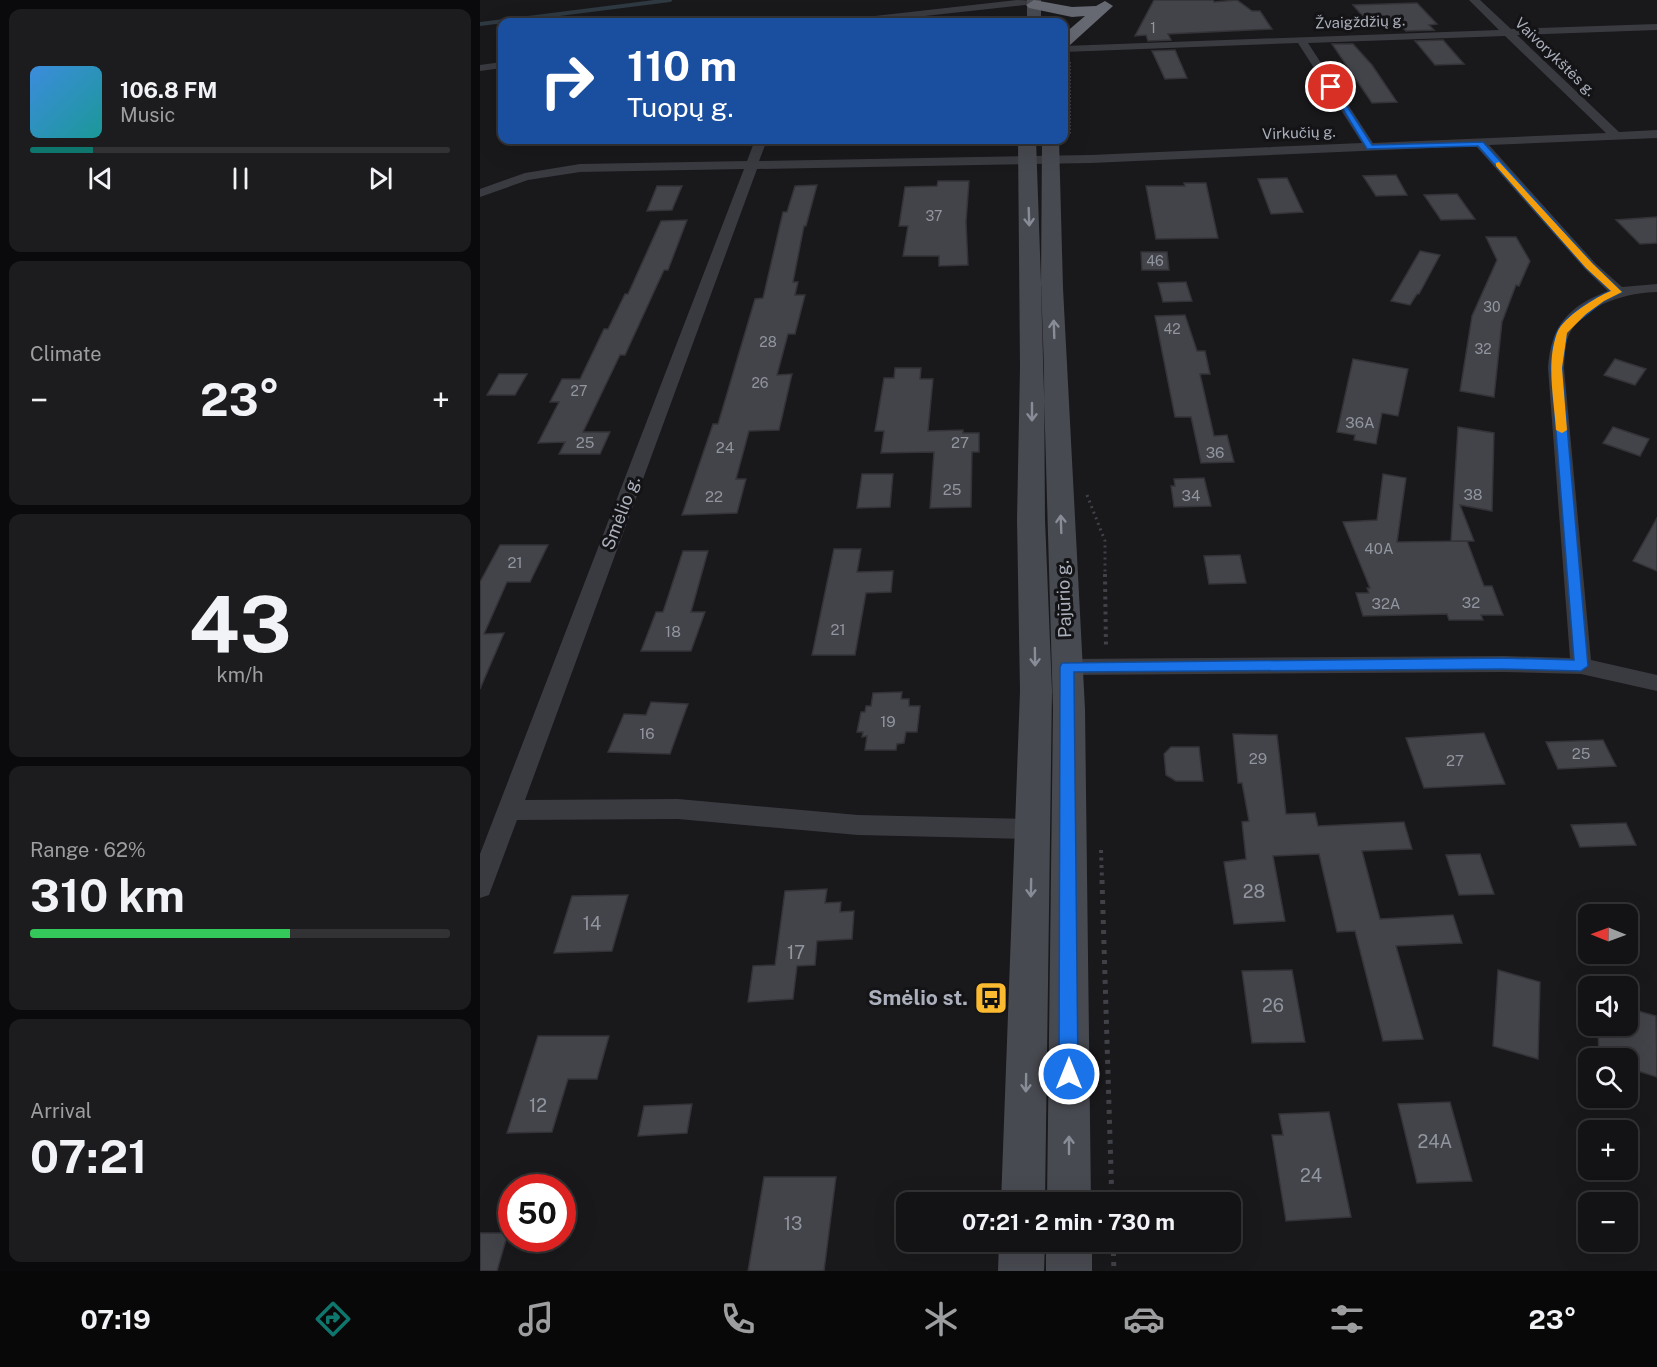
<!DOCTYPE html>
<html lang="en">
<head>
<meta charset="utf-8">
<style>
  :root { --surface:#131315; --page:#1c1c1e; --text:#f1f3f6; --muted:#9d9ea0; --line:#323234; --accent:#0f766e }
  body { margin:0; font-family:"Public Sans",sans-serif; background:var(--page); color:var(--text); height:100vh; display:flex; flex-direction:column; font-size:22px; white-space:nowrap }
  * { box-sizing:border-box; margin:0 }
  p { font-size:20px; color:var(--muted) }
  .icon { flex:none; width:33px; height:33px; fill:none; stroke:currentColor; stroke-width:2; stroke-linecap:round; stroke-linejoin:round }
  .map { position:relative; flex:1; overflow:hidden }
  .drawer { display:flex; flex-direction:column; gap:9px; padding:9px; background:#0a0a0c; width:480px }
  .drawer>* { flex:none }
  .banner { position:absolute; left:18px; top:18px; width:570px; height:126px; border-radius:12px; box-shadow:0 6px 24px #0002,0 0 0 2px var(--line); background:#1a4fa0; color:#fff; overflow:hidden }
  .needle { width:39px; rotate:271deg }
  .fabs { position:absolute; left:1098px; top:904px; display:grid; gap:12px }
  .fabs a { display:grid; place-items:center; width:60px; height:60px; border-radius:12px; background:var(--surface); box-shadow:0 6px 24px #0002,0 0 0 2px var(--line); font-size:30px }
  .speed { position:absolute; left:18px; top:1174px; display:flex; gap:12px; font-size:30px; font-weight:700; text-align:center }
  .speed>* { display:grid; place-content:center; width:78px; height:78px; border-radius:50%; background:var(--surface); box-shadow:0 6px 24px #0002,0 0 0 2px var(--line); line-height:1 }
  .speed .limit { border:9px solid #d22; background:#fff; color:#111 }
  .pin { position:absolute; display:grid; place-items:center; width:51px; height:51px; color:#fff; margin:-26px; border:3px solid #fff; border-radius:50%; box-shadow:0 2px 6px #0007 }
  .me { position:absolute; width:66px; margin:-33px; rotate:0deg; stroke-linejoin:round; filter:drop-shadow(0 0 4px #0008) }
  .turn { display:flex; align-items:center; gap:21px; height:126px; padding:0 30px; font-size:27px }
  .turn .icon { width:78px; height:78px; stroke-width:2.5 }
  .turn b { display:block; font-size:42px; line-height:51px }
  .big { font-size:45px; font-weight:700; line-height:1.1 }
  .drawer .widget { flex:1; display:flex; flex-direction:column; justify-content:center; gap:9px; min-width:0; padding:0 21px; border-radius:12px; background:var(--page) }
  .drawer .dial { align-items:center; gap:0 }
  .dial b { font-size:78px; line-height:1 }
  .song { display:flex; align-items:center; gap:18px }
  .cover { width:72px; height:72px; border-radius:9px; background:linear-gradient(135deg,hsl(210 70% 55%),hsl(180 70% 35%)) }
  .played { height:6px; border-radius:3px; background:linear-gradient(90deg,var(--accent) 15%,var(--line) 15%) }
  .keys { display:flex; justify-content:space-around; direction:ltr }
  .heat { display:flex; justify-content:space-between; align-items:center; font-size:33px; direction:ltr }
  .charge { height:9px; border-radius:4px; background:linear-gradient(90deg,#34c759 62%,var(--line) 0) }
  .trip { position:absolute; left:416px; top:1192px; width:345px; height:60px; border-radius:12px; background:var(--surface); box-shadow:0 6px 24px #0002,0 0 0 2px var(--line); font-weight:700; line-height:60px; text-align:center }
  .dock { display:flex; height:96px; justify-content:space-around; align-items:center; background:#080808; color:var(--muted) }
  .dock .icon { width:42px; height:42px }
  .dock .on { color:var(--accent) }
  .dock b { font-size:27px; color:var(--text) }
  main { display:flex; flex:1; min-height:0 }
  .map>svg:first-child { display:block }
  .lines { fill:none; stroke-linecap:round; stroke-linejoin:round }
  .stream { stroke:#2e3941; stroke-width:4 }
  .building { fill:#434449; stroke:#333338; stroke-width:1.5 }
  .path-far3 { stroke:#404248; stroke-width:2; stroke-dasharray:1.5 2; stroke-linecap:butt }
  .path-far2 { stroke:#404248; stroke-width:3; stroke-dasharray:2 4; stroke-linecap:butt }
  .path-far1 { stroke:#404248; stroke-width:4; stroke-dasharray:3 4.5; stroke-linecap:butt }
  .path { stroke:#404248; stroke-width:5; stroke-dasharray:4 6; stroke-linecap:butt }
  .street { fill:#3a3b41; fill-rule:evenodd }
  .secondary { fill:#484a51; fill-rule:evenodd }
  .highway { fill:#666972; fill-rule:evenodd }
  .oneway { stroke:#888c97 }
  .route { fill:#1a73e8; stroke:#114b97; stroke-width:1.5 }
  .slow { fill:#f59e0b }
  .labels { text-anchor:middle; stroke-width:6; stroke-linejoin:round; paint-order:stroke }
  .far-number-label { font-size:14px; fill:#91959f }
  .far-street-label { font-size:15px; fill:#abb0bc; stroke:#141417 }
  .number-label { font-size:15px; fill:#91959f }
  .street-label { font-size:18px; fill:#abb0bc; stroke:#141417 }
  .near-number-label { font-size:18px; fill:#91959f }
  .near-poi-label { font-size:21px; font-weight:bold; fill:#abb0bc; stroke:#141417; text-anchor:end }
</style>
</head>
<body>
<main>
<section class="drawer">
<div class="widget">
<div class="song"><i class="cover"></i><div><b>106.8 FM</b><p>Music</p></div></div>
<div class="played"></div>
<div class="keys"><svg class="icon" aria-label="previous" viewBox="0 0 24 24"><path d="M18 5L8 12l10 7zM5 5v14"/></svg><svg class="icon" aria-label="pause" viewBox="0 0 24 24"><path d="M8 5v14M16 5v14"/></svg><svg class="icon" aria-label="next" viewBox="0 0 24 24"><path d="M6 5l10 7-10 7zM19 5v14"/></svg></div>
</div>
<div class="widget"><p>Climate</p>
<div class="heat"><a>−</a><b class="big">23°</b><a>+</a></div>
</div>
<div class="widget dial"><b>43</b><p>km/h</p></div>
<div class="widget"><p>Range · 62%</p><b class="big">310 km</b><div class="charge"></div></div>
<div class="widget"><p>Arrival</p><b class="big">07:21</b></div>
</section>
<div class="map">
<svg width="1177" height="1271" viewBox="0 0 1177 1271">
  <rect width="100%" height="100%" fill="#19191c"/>
  <g class="lines">
    <!-- stream -->
    <path class="stream" d="M0,24L190,0"/>
  </g>
  <!-- building -->
  <path class="building" d="M674,0H733L734,2L757,0L772,11H780L792,29L688,34L691,40L668,41L666,35L655,36Z
    M937,3L957,24L949,25L954,30L926,31L921,26L892,27L873,5Z
    M963,40L984,64L955,65L935,41Z
    M852,44H873L892,65L917,102L892,103Z
    M695,50L707,78L685,79L672,51Z
    M916,175L927,195L896,196L883,176Z
    M807,178L823,212L791,214L778,179Z
    M458,181H489L486,222L488,265L459,266V256H423L428,226H419L425,187L457,186Z
    M704,183H726L738,238L676,239L666,186H705Z
    M337,185L326,226H324L313,282H318L315,295H325L315,334H308L297,375L312,374L299,430L269,431L256,479H266L257,513L202,515L233,424H238L275,299L283,298L303,212H307L315,186Z
    M177,186H202L192,210L167,211Z
    M977,194L995,219L961,220L944,195Z
    M1177,217V243L1160,244L1136,220Z
    M207,220L188,270H184L145,355H140L103,432H130L120,454H79L85,442L58,443L79,402H70L82,379H100L124,329H128L145,294H148L181,221Z
    M1006,237H1036L1050,261L1039,286L1036,285L1022,322L1014,397L980,391L992,316L1017,260Z
    M940,251L960,255L939,294H937L930,305L911,301Z
    M661,252H687L689,270H662Z
    M706,282L712,301L683,302L678,283Z
    M705,315L717,351H725L730,374H720L734,436L747,435L754,462L721,463L711,417H695L675,316Z
    M873,359L928,369L918,416L902,413L896,444L874,440L875,435L857,432Z
    M1135,359L1166,369L1155,385L1124,375Z
    M415,368H441L440,379H453L448,431L483,430V433H499V452H492L491,507L450,508L454,452L401,453L404,431H395L404,378H414Z
    M19,374H47L35,395H7Z
    M978,427L1014,433L1012,511L980,505L994,541H971Z
    M1133,427L1169,439L1160,456L1123,443Z
    M382,474H413L410,507L377,508Z
    M903,474L926,478L917,542L987,541L1004,586H1012L1023,615H1001L1003,620H969L967,614L883,616L876,593H889L887,588H890L863,522L897,520Z
    M724,478L731,506L694,507L691,486H695L694,479Z
    M1177,518V571L1153,561Z
    M20,545H68L50,582H27L4,634L24,633L0,689V582Z
    M354,549H381L377,572L413,571L411,592L386,593L375,655H332Z
    M203,551H228L211,612H225L211,651H161L176,612H183Z
    M760,555L766,583L729,584L724,556Z
    M422,692L421,699H429V706H440L437,732H426L424,743L417,744L416,750H385L387,736L382,737L383,732H377L381,712H385L386,706H391L393,693Z
    M171,702L208,704L190,754L128,752L144,714L166,715Z
    M1004,733L1025,784L944,788L926,738Z
    M753,734L797,735L806,814L835,813L838,826L924,822L932,849L882,851L900,919L973,915L982,943L916,946L943,1039L903,1041L875,931L857,932L839,854L793,856L805,921L754,924L744,862L766,859L762,822L769,821L762,783H758Z
    M1123,740L1136,766L1078,769L1066,742Z
    M691,747H719L723,781H696L686,775L684,754Z
    M1146,823L1156,845L1100,847L1091,825Z
    M1000,854L1014,894L979,895L966,855Z
    M347,889L345,903L361,902L360,912L374,911L372,939L337,941L335,965L317,966L313,999L268,1002L273,966L295,965L305,891Z
    M148,895L132,951L74,953L92,896Z
    M812,970L825,1042L772,1043L762,971Z
    M1018,970L1060,982L1058,1059L1013,1046Z
    M1148,1008L1176,1016L1177,1077L1148,1068V1059H1119L1118,1026H1148Z
    M58,1036H129L117,1079H88L72,1132L27,1133Z
    M970,1102L992,1181L937,1183L918,1104Z
    M212,1104L207,1133L158,1136L164,1106Z
    M849,1112L871,1217L806,1221L792,1135H803L799,1114Z
    M284,1177H356L344,1271H268Z
    M0,1233H28L17,1271H0Z"/>
  <g class="lines">
    <!-- path-far3 -->
    <path class="path-far3" d="M590,62V135"/>
    <!-- path-far2 -->
    <path class="path-far2" d="M607,495L625,541V575"/>
    <!-- path-far1 -->
    <path class="path-far1" d="M625,574L626,649
      M621,850L622,881"/>
    <!-- path -->
    <path class="path" d="M622,880L632,1203
      M633,1242L634,1271"/>
    <!-- street -->
    <path class="street" d="M537,0L559,1L554,4L390,22H363L368,19Z
      M989,0H1000L1031,29L1177,24V30L1037,35L1139,132L1177,130V138L1009,145L1115,263L1142,287L1177,284V292C1147,293 1108,303 1091,331C1084,342 1085,356 1084,368L1111,660L1177,675V691L1101,674L1024,672L587,675L579,673L576,667L579,661L587,659L1024,656L1090,658L1068,368C1071,326 1088,306 1128,291L1105,269L996,146L611,163L277,169L45,800L198,799L378,815L552,819L561,822L564,829L561,836L552,839L378,835L198,819L37,820L9,895L0,898V854L264,169L100,172L48,180L0,197V189L45,173L100,164L267,161L275,140H287L279,161L611,155L882,143L818,43L584,52V46L1019,30ZM1025,36L1126,133L893,143L828,43Z
      M22,62V68L0,71V65Z"/>
    <!-- secondary -->
    <path class="secondary" d="M547,0H561V22H547Z
      M538,140H556L564,368L565,520L572,691L565,1203H521L540,691L537,520L540,368Z
      M562,140H579L583,288L605,709L611,1203H567L573,709L561,288Z
      M519,1242H565L564,1271H518Z
      M566,1242H612V1271H566Z"/>
    <!-- highway -->
    <path class="highway" d="M554,0L592,7L616,6L625,1L633,6L590,45L584,47V34L605,16L592,17L549,8L546,5Z"/>
  </g>
  <!-- one-way arrows -->
  <defs><path id="oneway-shaft" d="M-6 0H5M1.5-3L5.5 0L1.5 3" fill="none" stroke-width="1.6" stroke-linecap="round" stroke-linejoin="round" transform="scale(1.5)"/></defs>
  <g class="oneway">
    <use href="#oneway-shaft" transform="translate(549 217) rotate(88)"/>
    <use href="#oneway-shaft" transform="translate(574 329) rotate(-92)"/>
    <use href="#oneway-shaft" transform="translate(552 412) rotate(90)"/>
    <use href="#oneway-shaft" transform="translate(581 524) rotate(-92)"/>
    <use href="#oneway-shaft" transform="translate(555 657) rotate(89)"/>
    <use href="#oneway-shaft" transform="translate(551 888) rotate(91)"/>
    <use href="#oneway-shaft" transform="translate(546 1083) rotate(91)"/>
    <use href="#oneway-shaft" transform="translate(589 1145) rotate(-90)"/>
  </g>
  <!-- route -->
  <path class="route" d="M849,86H854L892,145L1003,142L1113,264L1142,292L1124,301L1092,326L1087,332L1082,368L1108,666L1101,671L1023,669L594,672L598,1074L595,1081L589,1084L582,1081L579,1074L580,667L582,663L1023,658L1094,660L1071,368C1072,356 1072,341 1078,330C1088,313 1114,298 1131,291L1106,268L998,146L887,149Z"/>
  <!-- slow -->
  <path class="slow" d="M1019,162L1113,264L1142,292L1124,301L1106,314L1087,333L1082,368L1087,430L1082,433L1076,430C1074,399 1066,363 1077,333C1083,317 1116,297 1131,291L1106,268L1016,166V163Z"/>
  <!-- icons -->
  <defs>
    <g id="bus-square" transform="scale(1.725)"><rect x="-9" y="-9" width="18" height="18" rx="4" fill="#fcba31" stroke="#141417"/><path d="M-5-6H5V4H4V6H2V4H-2V6H-4V4H-5ZM-3.5-4V0h7V-4ZM-3.5 1.2v1.5H-2V1.2ZM2 1.2v1.5H3.5V1.2Z" fill="#111"/></g>
  </defs>
  <g fill-rule="evenodd">
    <use href="#bus-square" x="511" y="998"/>
  </g>
  <g class="labels">
    <!-- far-number labels -->
    <g class="far-number-label">
      <text x="673" y="33">1</text>
      <text x="454" y="221">37</text>
      <text x="675" y="266">46</text>
      <text x="1012" y="312">30</text>
      <text x="692" y="334">42</text>
      <text x="288" y="347">28</text>
      <text x="1003" y="354">32</text>
      <text x="280" y="388">26</text>
      <text x="99" y="396">27</text>
    </g>
    <!-- far-street labels -->
    <g class="far-street-label">
      <text transform="translate(880 22) rotate(-2)" y="5">Žvaigždžių g.</text>
      <text transform="translate(1075 57) rotate(44)" y="5">Vaivorykštės g.</text>
      <text transform="translate(819 133) rotate(-2)" y="5">Virkučių g.</text>
    </g>
    <!-- number labels -->
    <g class="number-label">
      <text x="880" y="428">36A</text>
      <text x="105" y="448">25</text>
      <text x="480" y="448">27</text>
      <text x="245" y="453">24</text>
      <text x="735" y="458">36</text>
      <text x="472" y="495">25</text>
      <text x="993" y="500">38</text>
      <text x="711" y="501">34</text>
      <text x="234" y="502">22</text>
      <text x="899" y="554">40A</text>
      <text x="35" y="568">21</text>
      <text x="991" y="608">32</text>
      <text x="906" y="609">32A</text>
      <text x="358" y="635">21</text>
      <text x="193" y="637">18</text>
      <text x="408" y="727">19</text>
      <text x="167" y="739">16</text>
      <text x="1101" y="759">25</text>
      <text x="778" y="764">29</text>
      <text x="975" y="766">27</text>
    </g>
    <!-- street labels -->
    <g class="street-label">
      <text transform="translate(141 513) rotate(-69)" y="6">Smėlio g.</text>
      <text transform="translate(584 599) rotate(-92)" y="6">Pajūrio g.</text>
    </g>
    <!-- near-number labels -->
    <g class="near-number-label">
      <text x="774" y="898">28</text>
      <text x="112" y="930">14</text>
      <text x="316" y="959">17</text>
      <text x="793" y="1012">26</text>
      <text x="58" y="1112">12</text>
      <text x="955" y="1148">24A</text>
      <text x="831" y="1182">24</text>
      <text x="313" y="1230">13</text>
    </g>
    <!-- near-poi labels -->
    <g class="near-poi-label">
      <text x="488" y="1005">Smėlio st.</text>
    </g>
  </g>
</svg>
<div class="fabs">
<a><svg class="needle" viewBox="-14 -14 28 28"><path d="M0-13l5 13h-10z" fill="#e53935"/><path d="M0 13l5-13h-10z" fill="#9d9ea0"/></svg></a>
<a><svg class="icon" aria-label="sound" viewBox="0 0 24 24"><path d="M4 9h4l5-4v14l-5-4H4zM17 9q2 3 0 6"/></svg></a>
<a><svg class="icon" aria-label="search" viewBox="0 0 24 24"><circle cx="10" cy="10" r="6"/><path d="M15 15l6 6"/></svg></a>
<a>+</a>
<a>−</a>
</div>
<div class="speed"><div class="limit">50</div></div>
<div class="pin" style="left:851px;top:87px;background:#d93025"><svg class="icon" aria-label="arrive" viewBox="0 0 24 24"><path d="M6 21V4h12l-3 4 3 4H6"/></svg></div>
<svg class="me" style="left:589px;top:1074px" viewBox="-20 -20 40 40"><circle r="17" fill="#1a73e8" stroke="#fff" stroke-width="3"/><path d="M0-11L8 9 0 5-8 9z" fill="#fff"/></svg>
<div class="trip">07:21 · 2 min · 730 m</div>
<div class="banner">
<div class="turn"><svg class="icon" aria-label="right" viewBox="0 0 24 24"><path d="M7 20v-9h11M14 6l5 5-5 5"/></svg><div><b>110 m</b>Tuopų g.</div></div>
</div>
</div>
</main>
<nav class="dock">
<b>07:19</b>
<svg class="icon on" aria-label="directions" viewBox="0 0 24 24"><path d="M12 3l9 9-9 9-9-9zM9 14v-3h6M13 9l2 2-2 2"/></svg>
<svg class="icon" aria-label="music" viewBox="0 0 24 24"><path d="M9 18V5l10-2v13"/><circle cx="6" cy="18" r="3"/><circle cx="16" cy="16" r="3"/></svg>
<svg class="icon" aria-label="phone" viewBox="0 0 24 24"><path d="M5 4h4l2 5-3 2q2 4 5 5l2-3 5 2v4C11 20 4 13 5 4z"/></svg>
<svg class="icon" aria-label="climate" viewBox="0 0 24 24"><path d="M12 3v18M4 7l16 10M4 17L20 7"/></svg>
<svg class="icon" aria-label="car" viewBox="0 0 24 24"><path d="M5 17H2v-5l4-1 3-4h7l3 4 3 1v5h-3M9 17h6M6 11h13"/><circle cx="7" cy="17" r="2"/><circle cx="17" cy="17" r="2"/></svg>
<svg class="icon" aria-label="filters" viewBox="0 0 24 24"><path d="M4 7h16M4 17h16"/><circle cx="9" cy="7" r="2"/><circle cx="15" cy="17" r="2"/></svg>
<b>23°</b>
</nav>
</body>
</html>
